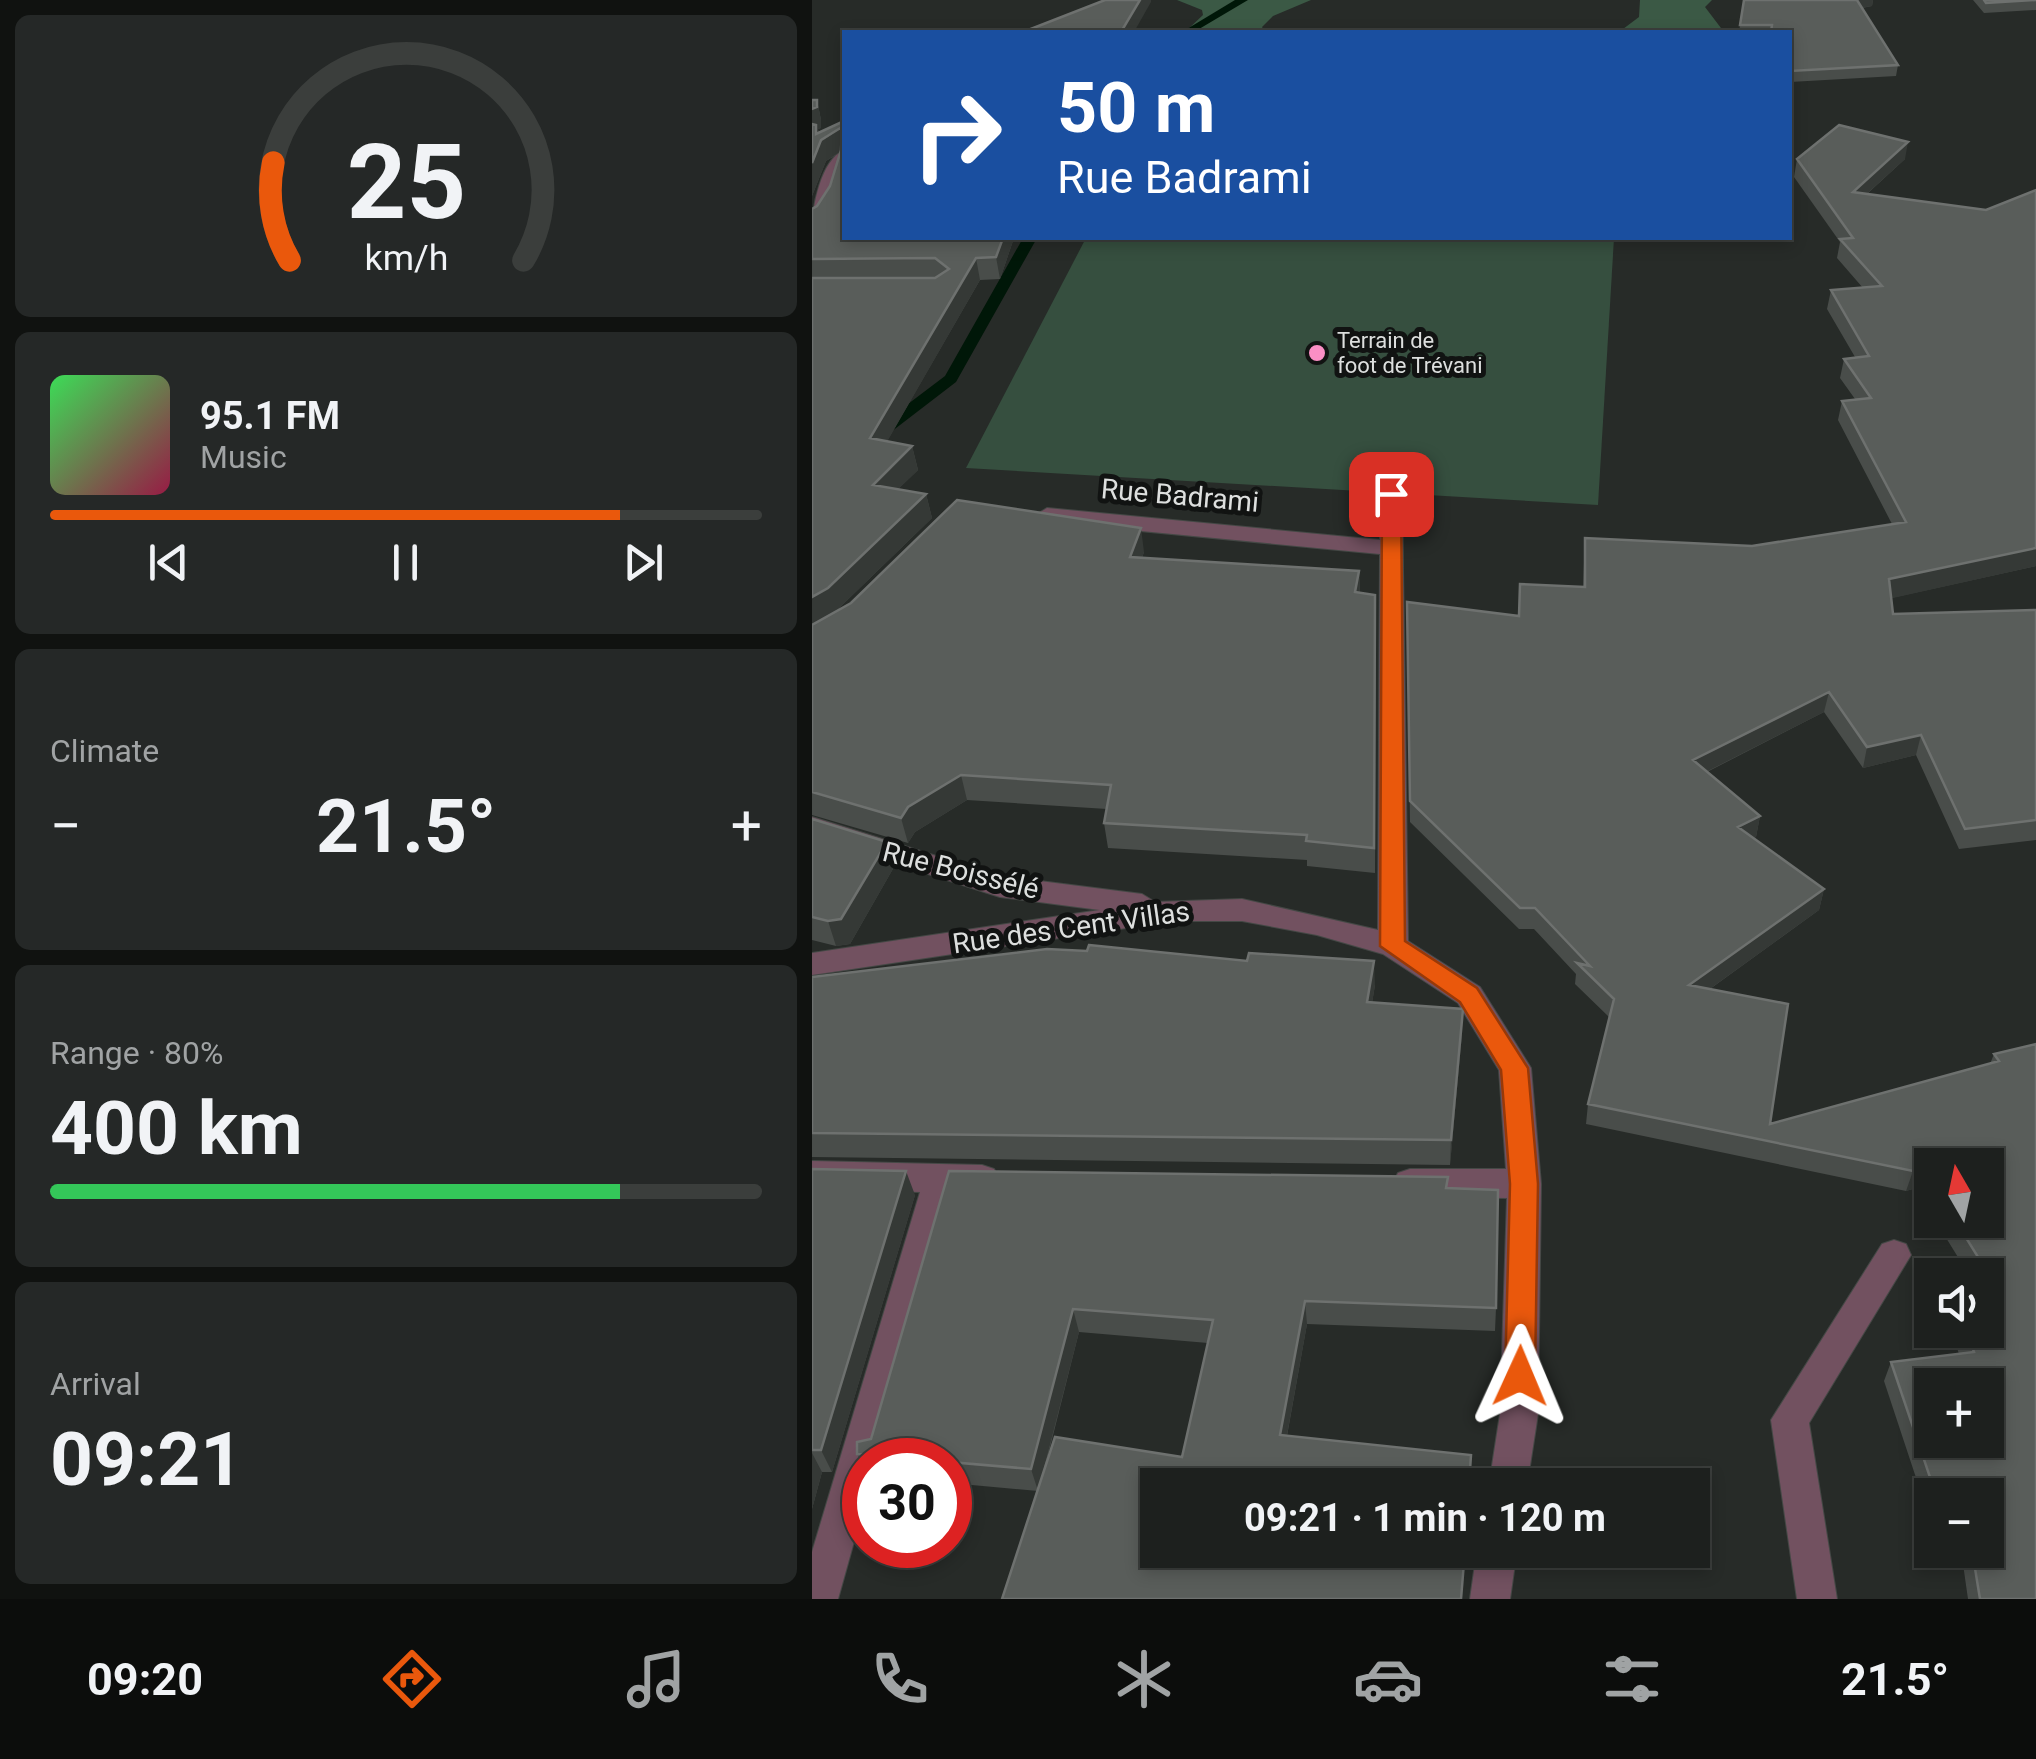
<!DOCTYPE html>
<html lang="en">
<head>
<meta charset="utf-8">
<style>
  :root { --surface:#1d201e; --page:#252827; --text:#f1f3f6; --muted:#a0a3a4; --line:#3b3e3c; --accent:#ea580c }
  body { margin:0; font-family:Roboto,sans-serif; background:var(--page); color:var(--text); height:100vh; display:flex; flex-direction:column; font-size:38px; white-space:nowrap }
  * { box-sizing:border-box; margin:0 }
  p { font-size:32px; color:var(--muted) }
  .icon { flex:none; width:55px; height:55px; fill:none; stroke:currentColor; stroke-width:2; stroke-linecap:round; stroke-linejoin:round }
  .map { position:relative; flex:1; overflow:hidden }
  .drawer { display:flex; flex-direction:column; gap:15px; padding:15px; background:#101210; width:812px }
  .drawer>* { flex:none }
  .top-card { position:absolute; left:30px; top:30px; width:950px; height:210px; border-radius:0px; box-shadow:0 5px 15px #0003,0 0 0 2px var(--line); background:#1a4fa0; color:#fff; overflow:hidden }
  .needle { width:65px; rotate:351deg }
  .fabs { position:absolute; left:1102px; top:1148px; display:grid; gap:20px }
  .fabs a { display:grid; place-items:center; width:90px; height:90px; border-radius:0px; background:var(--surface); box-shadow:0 5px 15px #0003,0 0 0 2px var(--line); font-size:50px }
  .speed { position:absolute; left:30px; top:1438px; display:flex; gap:20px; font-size:50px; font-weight:700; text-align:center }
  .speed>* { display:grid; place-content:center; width:130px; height:130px; border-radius:50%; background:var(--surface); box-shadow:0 5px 15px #0003,0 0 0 2px var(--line); line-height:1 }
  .speed .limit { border:15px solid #d22; background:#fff; color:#111 }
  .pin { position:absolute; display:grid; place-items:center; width:85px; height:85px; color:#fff; margin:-42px; border-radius:20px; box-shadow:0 5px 15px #0006 }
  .me { position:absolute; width:110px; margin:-55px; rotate:1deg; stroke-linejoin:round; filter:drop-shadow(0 0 8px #0008) }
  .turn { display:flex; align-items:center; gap:35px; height:210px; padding:0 50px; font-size:45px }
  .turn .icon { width:130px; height:130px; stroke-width:2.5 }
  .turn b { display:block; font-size:70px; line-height:85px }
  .big { font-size:75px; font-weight:700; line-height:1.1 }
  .drawer .card { flex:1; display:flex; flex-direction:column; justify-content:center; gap:15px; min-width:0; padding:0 35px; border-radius:15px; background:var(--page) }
  .drawer .dial { align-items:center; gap:0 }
  .dial svg { height:260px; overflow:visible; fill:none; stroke:var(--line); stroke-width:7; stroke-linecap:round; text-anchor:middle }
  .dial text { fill:var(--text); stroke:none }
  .song { display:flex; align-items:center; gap:30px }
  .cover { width:120px; height:120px; border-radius:15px; background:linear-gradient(135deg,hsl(130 70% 55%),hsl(340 70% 35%)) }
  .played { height:10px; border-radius:5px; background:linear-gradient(90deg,var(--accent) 80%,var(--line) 80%) }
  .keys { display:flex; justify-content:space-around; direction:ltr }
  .heat { display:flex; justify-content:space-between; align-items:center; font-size:55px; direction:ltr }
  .charge { height:15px; border-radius:8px; background:linear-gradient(90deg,#34c759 80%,var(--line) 0) }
  .trip { position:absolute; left:328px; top:1468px; width:570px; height:100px; border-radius:0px; background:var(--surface); box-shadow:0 5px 15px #0003,0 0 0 2px var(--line); font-weight:700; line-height:100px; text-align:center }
  .dock { display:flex; height:160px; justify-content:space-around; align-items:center; background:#0c0d0c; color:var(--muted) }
  .dock .icon { width:70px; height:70px }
  .dock .on { color:var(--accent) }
  .dock b { font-size:45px; color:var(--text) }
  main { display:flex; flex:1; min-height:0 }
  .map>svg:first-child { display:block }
  .green { fill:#364f3f }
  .forest { fill:#3b5945 }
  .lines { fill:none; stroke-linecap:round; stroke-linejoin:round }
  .stream { fill:#001708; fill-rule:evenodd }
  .minor-casing { stroke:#444845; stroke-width:2 }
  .minor { fill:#725160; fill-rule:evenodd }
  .wall { fill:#494d4a; fill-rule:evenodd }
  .shaded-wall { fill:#353936 }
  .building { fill:#595d5a; stroke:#6e716f; stroke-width:2.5; fill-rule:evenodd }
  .route { fill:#ea580c; stroke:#983908; stroke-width:2.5 }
  .poi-dot { fill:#fb8fc5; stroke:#111312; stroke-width:4 }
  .labels { text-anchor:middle; stroke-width:10; stroke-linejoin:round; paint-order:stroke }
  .far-poi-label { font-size:22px; fill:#dddfde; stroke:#111312; text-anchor:start }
  .street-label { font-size:28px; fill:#dddfde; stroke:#111312 }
</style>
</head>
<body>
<main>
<section class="drawer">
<div class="card dial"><svg viewBox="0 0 100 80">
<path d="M14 69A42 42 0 1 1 86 69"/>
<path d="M14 69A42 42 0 0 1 9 39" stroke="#ea580c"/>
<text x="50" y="56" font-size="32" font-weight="700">25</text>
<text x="50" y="72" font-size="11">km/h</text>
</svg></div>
<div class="card">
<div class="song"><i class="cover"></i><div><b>95.1 FM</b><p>Music</p></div></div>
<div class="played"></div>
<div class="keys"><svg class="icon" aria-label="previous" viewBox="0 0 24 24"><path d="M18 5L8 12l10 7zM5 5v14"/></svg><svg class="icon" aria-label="pause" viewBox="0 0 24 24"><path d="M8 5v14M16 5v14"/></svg><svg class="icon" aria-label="next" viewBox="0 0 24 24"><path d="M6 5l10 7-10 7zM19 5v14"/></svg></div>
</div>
<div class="card"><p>Climate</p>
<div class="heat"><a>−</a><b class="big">21.5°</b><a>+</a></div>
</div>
<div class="card"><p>Range · 80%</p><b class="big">400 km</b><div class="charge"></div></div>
<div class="card"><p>Arrival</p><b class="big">09:21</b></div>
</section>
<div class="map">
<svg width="1224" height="1599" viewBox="0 0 1224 1599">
  <rect width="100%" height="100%" fill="#272b28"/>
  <!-- green -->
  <path class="green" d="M274,238H802L786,505L154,468Z"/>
  <!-- forest -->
  <path class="forest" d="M365,0H499L461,16L450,27L453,32H373L391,15L390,10Z
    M828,0H900L893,7L912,32H807L827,17Z"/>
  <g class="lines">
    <!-- stream -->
    <path class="stream" d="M423,0H436L382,32H370Z
      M211,238H225L144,382L75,435H63V429L133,376Z"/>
    <!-- minor casing -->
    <g class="minor-casing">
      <path id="minor" d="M32,150C33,171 22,221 0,230C0,207 9,160 32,150Z
        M579,487L590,494L596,941L668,987L719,1068L729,1184L726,1414L715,1485H677L688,1414L695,1198L598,1197L586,1193L581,1183L586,1173L598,1169H694L687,1070L646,1003L571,954L505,935L430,921H361L0,975V953L288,910L188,897L0,837V817L188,876L330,894L343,902L430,899L566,930L568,554L235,522L224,515L235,508L568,540V494Z
        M0,1161L170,1165L182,1169L187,1179L182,1189L142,1193L66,1460H52V1506L26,1599H0V1552L108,1192L0,1189Z
        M1082,1240L1094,1244L1099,1255L997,1423L1025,1599H985L959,1420L1070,1244Z
        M665,1550H705L698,1599H658Z"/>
    </g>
    <!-- minor -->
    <use href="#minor" class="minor"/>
  </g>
  <!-- wall -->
  <path class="wall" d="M932,0H1061L1060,6L1050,8L1086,65L1084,76L978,82V32H927Z
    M1161,0H1224V10L1172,13Z
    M0,100H5L9,120V128L6,129L7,133L32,121V238H202L188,279L168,280L75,441L100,446L106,470L86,489L114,494L120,518L23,612L332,552L330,558L547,571L548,593L564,619L563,873L495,866V860L296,848L292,823L295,809L155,800L103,832L96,843L0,815ZM29,152L18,186L5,206L0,209V196L14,161Z
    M985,159H1093L1055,194L1174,210L1224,190V566L1079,598L1081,614L1224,610V840L1147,849L1104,755L1051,768L1012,712L895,772L948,816L944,837L941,838L1012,889L1007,910L898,989L958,1124L1178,1064L1182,1054L1224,1044V1599H1156L1149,1550H1175V1495H1120V1516L1117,1517L1072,1381L1079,1362L1147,1354L1139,1330H1175V1275H1157L1123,1220H1175L1120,1165V1214L1104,1188L1094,1191L774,1124L776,1104L797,1017L763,984L764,974L722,929H707L598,822L595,602L706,616L771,586L773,538L940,546L1080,524L1026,420L1030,401L1043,399L1028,378L1032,359L1043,357L1015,309L1019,290L1051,288L1025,258L1028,242L982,177Z
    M0,819L75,842L82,867L38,944L24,946L0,940Z
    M0,977L563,985L560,1003L650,1034L638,1165L0,1157Z
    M0,1169L103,1195L20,1472H10L0,1509Z
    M137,1171L635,1188L684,1308L683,1331L495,1324L475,1436L226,1491L138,1483V1460H52V1469L45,1454L59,1439ZM267,1332L396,1343L370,1457L231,1475Z"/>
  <!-- shaded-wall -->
  <path class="shaded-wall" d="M328,0H339V2L322,32H309Z
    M1043,0H1061L1060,6L1042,9Z
    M5,100L9,120V128L6,129L9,142L30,127L32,149L14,161L0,196V213V109Z
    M1096,142L1093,159L1037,210L1041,192Z
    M191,238H202L188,279L184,257Z
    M164,258L168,280L64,461L58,438Z
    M100,446L106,470L67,508L61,485Z
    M114,494L120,518L23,612L0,626V597Z
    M329,528L332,552L321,581L318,557Z
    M1224,548V566L1072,600L1077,579Z
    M547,571L548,595L543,592Z
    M1017,692L1012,712L878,780L881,760Z
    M1109,735L1104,755L1051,768L1055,747Z
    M149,775L155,800L103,832L96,843L89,818L96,807Z
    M948,816L944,837L923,848L926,827Z
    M75,842L82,867L38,944L24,946L16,921Z
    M1012,889L1007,910L874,1006L877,985Z
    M562,961L563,985L556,1027L555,1002Z
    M651,1009L650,1034L638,1165L639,1140Z
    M1111,1168L1104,1188L1094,1191L1101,1171Z
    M94,1171L103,1195L20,1472L9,1450Z
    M493,1301L495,1324L471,1457L468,1435Z
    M261,1309L267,1332L226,1491L219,1469Z
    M0,1453L10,1472L0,1509Z"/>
  <!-- building -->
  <path class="building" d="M293,0H328L309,32H211Z
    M932,0H1045L1086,65L978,71V32H959L960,25H928Z
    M1172,0H1224L1174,3Z
    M0,100H5V107L0,109Z
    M32,121V238H191L184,257L164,258L58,438L100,446L61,485L114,494L16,588L0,597V278H123L137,269L123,258L0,259V209L5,206L18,186L29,150L30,127L9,140L0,163V124L4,125V134Z
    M1027,125L1096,142L1041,192L1174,210L1224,190V548L1077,579L1081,614L1224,610V820L1153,829L1109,735L1055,747L1017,692L881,760L948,816L926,827L1012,889L877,985L976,1004L958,1124L1187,1061L1182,1054L1224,1044V1599H1168L1160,1550H1175V1495H1124L1079,1362L1162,1352L1154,1330H1175V1286H1184L1143,1220H1175V1165H1120V1183L1111,1168L1101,1171L776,1104L802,999L765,963L778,966L723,908H708L598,801L595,602L707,616L708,584L773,587V538L940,546L1094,522L1030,401L1059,398L1032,359L1057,356L1019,290L1070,286L1028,239L1041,238L985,159ZM1120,1385H1175V1440H1120Z
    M145,500L329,528L318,557L547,571L543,592L563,595L562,848L494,841L495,835L292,823L299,785L149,775L96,807L89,818L0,792V625L39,603Z
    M0,819L75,842L29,919L16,921L0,917Z
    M277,945L435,961L437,953L562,961L555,1002L651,1009L639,1140L0,1133V977L235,949L275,951Z
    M0,1169L94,1171L9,1450H0Z
    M137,1171L636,1177L634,1188L686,1190L684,1308L493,1301L468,1435L659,1455L657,1485H345V1550H653L649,1599H190L243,1437L370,1457L401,1320L261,1309L219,1469L138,1462V1460H118L45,1454V1442L59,1439Z"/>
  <!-- route -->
  <path class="route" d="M579,488L589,494L593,941L665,988L716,1068L726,1184L723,1376L719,1386L708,1390L697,1386L693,1376L698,1184L689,1070L648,1002L568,946L570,494Z"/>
  <!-- markers -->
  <circle class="poi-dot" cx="505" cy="353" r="10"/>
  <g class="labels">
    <!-- far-poi labels -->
    <g class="far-poi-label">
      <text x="525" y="348">Terrain de<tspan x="525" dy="25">foot de Trévani</tspan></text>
    </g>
    <!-- street labels -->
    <g class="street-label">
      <text transform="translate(368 495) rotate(5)" y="10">Rue Badrami</text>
      <text transform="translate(149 870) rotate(14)" y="10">Rue Boissélé</text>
      <text transform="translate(259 927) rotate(-8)" y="10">Rue des Cent Villas</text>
    </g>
  </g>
</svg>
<div class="fabs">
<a><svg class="needle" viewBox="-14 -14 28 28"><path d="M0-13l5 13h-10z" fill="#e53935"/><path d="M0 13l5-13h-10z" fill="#a0a3a4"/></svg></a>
<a><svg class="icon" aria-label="sound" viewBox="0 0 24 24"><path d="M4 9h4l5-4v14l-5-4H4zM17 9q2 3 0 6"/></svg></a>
<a>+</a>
<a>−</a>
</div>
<div class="speed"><div class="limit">30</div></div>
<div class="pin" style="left:579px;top:494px;background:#d93025"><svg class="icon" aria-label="arrive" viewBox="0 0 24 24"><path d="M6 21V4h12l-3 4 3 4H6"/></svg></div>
<svg class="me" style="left:708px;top:1376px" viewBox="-20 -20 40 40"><path d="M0-17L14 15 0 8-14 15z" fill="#ea580c" stroke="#fff" stroke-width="4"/></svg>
<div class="trip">09:21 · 1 min · 120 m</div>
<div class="top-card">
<div class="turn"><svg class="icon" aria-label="right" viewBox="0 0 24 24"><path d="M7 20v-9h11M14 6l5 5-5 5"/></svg><div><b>50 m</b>Rue Badrami</div></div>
</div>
</div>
</main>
<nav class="dock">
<b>09:20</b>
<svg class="icon on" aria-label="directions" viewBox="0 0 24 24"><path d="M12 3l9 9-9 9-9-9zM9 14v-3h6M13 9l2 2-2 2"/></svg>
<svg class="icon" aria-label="music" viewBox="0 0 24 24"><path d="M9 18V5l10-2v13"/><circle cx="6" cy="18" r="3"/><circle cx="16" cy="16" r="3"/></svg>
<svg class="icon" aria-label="phone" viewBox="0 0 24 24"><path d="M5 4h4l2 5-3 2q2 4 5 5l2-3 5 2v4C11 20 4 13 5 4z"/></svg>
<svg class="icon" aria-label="climate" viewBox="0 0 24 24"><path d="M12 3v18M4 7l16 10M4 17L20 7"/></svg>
<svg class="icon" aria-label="car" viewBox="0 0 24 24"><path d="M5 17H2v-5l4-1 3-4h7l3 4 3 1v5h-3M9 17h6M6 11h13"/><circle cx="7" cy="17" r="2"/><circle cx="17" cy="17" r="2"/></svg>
<svg class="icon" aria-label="filters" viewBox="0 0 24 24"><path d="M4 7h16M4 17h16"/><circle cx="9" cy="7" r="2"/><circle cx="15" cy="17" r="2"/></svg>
<b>21.5°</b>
</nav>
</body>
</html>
